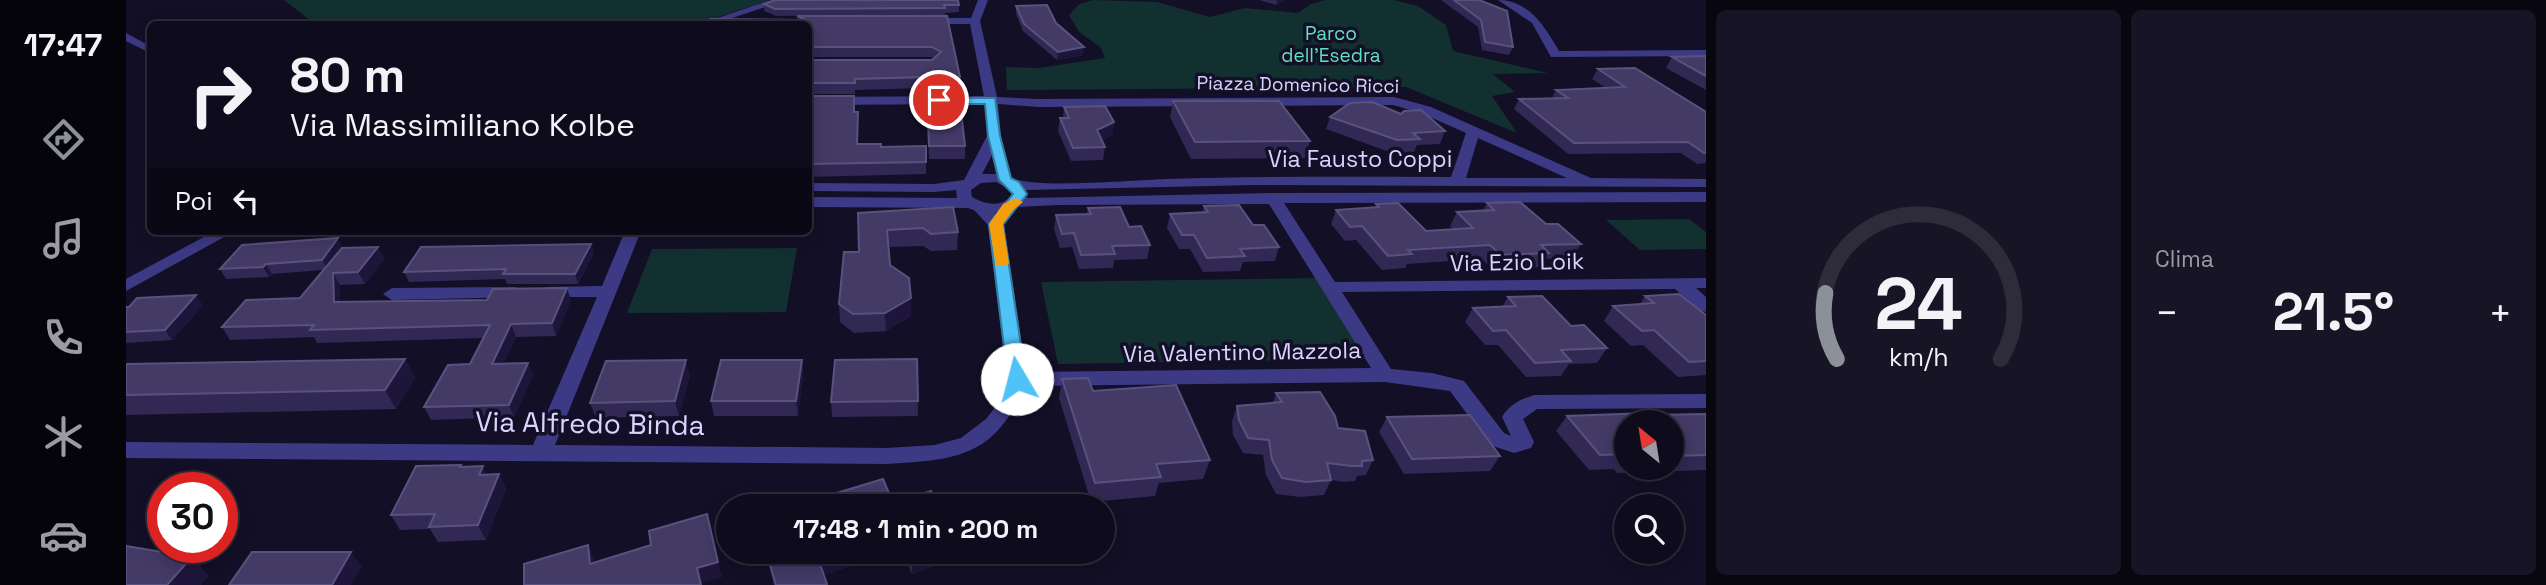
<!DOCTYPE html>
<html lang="it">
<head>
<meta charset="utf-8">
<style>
  :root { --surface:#0e0b1c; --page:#171425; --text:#f1f3f6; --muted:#9b9ba3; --line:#2e2b3b; --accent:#8c9099 }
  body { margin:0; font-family:"Space Grotesk",sans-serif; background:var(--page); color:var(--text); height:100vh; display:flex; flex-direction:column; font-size:26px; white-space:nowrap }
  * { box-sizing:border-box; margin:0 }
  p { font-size:23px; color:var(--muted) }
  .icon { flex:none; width:38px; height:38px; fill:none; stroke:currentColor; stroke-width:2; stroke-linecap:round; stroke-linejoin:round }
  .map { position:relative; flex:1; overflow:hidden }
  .side { display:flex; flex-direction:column; gap:10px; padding:10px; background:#08060f; width:840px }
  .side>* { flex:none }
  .hud { position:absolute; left:21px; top:21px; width:665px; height:214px; border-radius:10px; box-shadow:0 4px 18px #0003,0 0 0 2px var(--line); background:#0e0b1c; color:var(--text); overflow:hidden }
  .needle { width:46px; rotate:330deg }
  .fabs { position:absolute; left:1488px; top:410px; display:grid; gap:14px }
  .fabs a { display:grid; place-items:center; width:70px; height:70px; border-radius:50%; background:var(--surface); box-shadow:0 4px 18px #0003,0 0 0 2px var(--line); font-size:35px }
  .speed { position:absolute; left:21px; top:472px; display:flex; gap:14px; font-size:35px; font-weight:700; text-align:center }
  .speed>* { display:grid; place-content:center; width:91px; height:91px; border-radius:50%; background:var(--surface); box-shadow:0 4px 18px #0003,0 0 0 2px var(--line); line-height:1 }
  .speed .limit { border:10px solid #d22; background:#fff; color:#111 }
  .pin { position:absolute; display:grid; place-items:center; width:60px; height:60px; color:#fff; margin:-30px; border:4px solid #fff; border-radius:50%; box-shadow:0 2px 7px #0007 }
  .me { position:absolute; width:77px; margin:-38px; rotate:352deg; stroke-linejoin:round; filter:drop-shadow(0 0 5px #0008) }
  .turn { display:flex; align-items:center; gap:24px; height:147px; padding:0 28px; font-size:32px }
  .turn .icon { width:91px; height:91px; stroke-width:2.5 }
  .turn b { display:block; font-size:49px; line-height:60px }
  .then { display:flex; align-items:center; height:66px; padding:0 28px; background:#0003; gap:14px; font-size:26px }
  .big { font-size:52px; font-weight:700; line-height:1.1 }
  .side .card { flex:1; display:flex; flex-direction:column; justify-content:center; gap:10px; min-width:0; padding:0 24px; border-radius:10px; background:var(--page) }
  .side .dial { align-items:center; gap:0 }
  .dial svg { height:182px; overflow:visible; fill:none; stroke:var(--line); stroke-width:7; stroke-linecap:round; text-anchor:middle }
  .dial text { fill:var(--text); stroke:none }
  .heat { display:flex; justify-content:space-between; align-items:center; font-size:38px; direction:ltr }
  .side .tiles { flex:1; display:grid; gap:10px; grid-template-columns:repeat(2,1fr) }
  .trip { position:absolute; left:590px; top:494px; width:399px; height:70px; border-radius:35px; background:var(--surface); box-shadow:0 4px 18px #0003,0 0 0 2px var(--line); font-weight:700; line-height:70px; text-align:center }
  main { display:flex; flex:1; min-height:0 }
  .tab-bar { display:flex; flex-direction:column; width:126px; justify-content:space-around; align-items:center; background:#06040b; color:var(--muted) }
  .tab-bar .icon { width:49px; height:49px }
  .tab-bar .current { color:var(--accent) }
  .tab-bar b { font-size:32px; color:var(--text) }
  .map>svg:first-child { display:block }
  .green { fill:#12302f }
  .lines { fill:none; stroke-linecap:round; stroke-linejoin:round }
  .minor { fill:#3d3a85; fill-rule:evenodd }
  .wall { fill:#312854; fill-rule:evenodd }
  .shaded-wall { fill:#1d163a }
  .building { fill:#433a66; stroke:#5a527e; stroke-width:2 }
  .route { fill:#4fc3f7; stroke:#337fa1; stroke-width:2 }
  .slow { fill:#f59e0b }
  .labels { text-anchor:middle; stroke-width:7; stroke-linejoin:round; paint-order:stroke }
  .far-park-label { font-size:19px; fill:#5fe0c0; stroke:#130f26 }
  .far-street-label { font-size:19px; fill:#d9d4ff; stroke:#130f26 }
  .street-label { font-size:23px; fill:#d9d4ff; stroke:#130f26 }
  .near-street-label { font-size:28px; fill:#d9d4ff; stroke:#130f26 }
</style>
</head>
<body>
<main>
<nav class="tab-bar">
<b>17:47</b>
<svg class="icon current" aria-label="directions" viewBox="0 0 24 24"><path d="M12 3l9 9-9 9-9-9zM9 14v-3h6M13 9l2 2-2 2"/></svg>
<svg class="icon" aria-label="music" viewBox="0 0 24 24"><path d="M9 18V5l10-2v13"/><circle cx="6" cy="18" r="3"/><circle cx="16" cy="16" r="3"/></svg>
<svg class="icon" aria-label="phone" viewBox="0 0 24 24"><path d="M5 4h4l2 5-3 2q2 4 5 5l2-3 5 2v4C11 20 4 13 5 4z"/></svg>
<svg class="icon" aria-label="climate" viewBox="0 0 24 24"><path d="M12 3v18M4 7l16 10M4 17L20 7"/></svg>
<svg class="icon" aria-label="car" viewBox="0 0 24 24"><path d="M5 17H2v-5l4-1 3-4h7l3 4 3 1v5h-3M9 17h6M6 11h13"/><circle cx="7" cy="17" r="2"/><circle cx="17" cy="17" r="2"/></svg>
</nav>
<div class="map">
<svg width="1580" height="585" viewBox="0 0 1580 585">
  <rect width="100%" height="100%" fill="#130f26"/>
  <!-- green -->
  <path class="green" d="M158,0H644L571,24H189Z
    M967,0L1031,2L1084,17L1119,8L1172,13L1185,4L1199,0H1268L1292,6L1320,25L1327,51L1422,73L1367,74L1389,92L1366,96L1391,133L1280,87L881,90L880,67L912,68L979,58L974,47L953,32L943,15L953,4Z
    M1563,219L1580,232V249L1514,250L1480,220Z
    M671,248L660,312L501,313L526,249Z
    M1190,278L1240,359L932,364L915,282Z"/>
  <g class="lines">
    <!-- minor -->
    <path class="minor" d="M645,0H661L588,24H574Z
      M852,0H862L854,21L871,97L912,99L1268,97L1305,107L1465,178L1580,179V187L1128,185L900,190L901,198L1147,193L1580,192V202L1158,203L1209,282L1580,278V288H1570L1580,297V312L1574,310L1549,289L1216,292L1265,369L1306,373L1338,381L1378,433L1385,436L1376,417C1383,405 1395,399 1408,395L1580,394V408L1411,409L1397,419L1408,442L1405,448L1388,453L1364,445L1324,391L1259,382L898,386C870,457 830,460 761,464L0,458V442L407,445L471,297H420L411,292L420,287L476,286L499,231H515L429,445L761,448L809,445L835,438L860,419L870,406L881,379L862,225L848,210L842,208L682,207V197L831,198L830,190L808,192L682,191V183L808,184L838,180L861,136L859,104L682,105V97L858,96L844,24H800L795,21L800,18H845ZM872,104L912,107L1267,105L1295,113L1340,133L1325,177C1230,177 1135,176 1041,179C1008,180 910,189 886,178L875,136ZM1352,138L1441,178H1340ZM866,155L870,174H856ZM870,182L885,190V197C873,207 860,205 846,197L845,190L855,183ZM1143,204L1245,368L900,372L878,224L869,213L891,207L932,205Z
      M1372,0C1403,0 1419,27 1433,51L1580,50V56L1425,57L1406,23Z
      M0,33L24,46V53L0,41Z
      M89,231H109L0,291V279Z
      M389,287L395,289L398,293L395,297L266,300L257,294L266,288Z"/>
  </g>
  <!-- wall -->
  <path class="wall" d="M1133,0H1159L1150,5Z
    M1315,0H1353L1387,47L1383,55L1356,50L1352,27Z
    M638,4L833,5V12L819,13V15L650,16L638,11Z
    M890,6L930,23L957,55L931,60L897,31L890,14Z
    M671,16H821L834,77V88H832V94H800V88L729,90V94H686V80H682V60H806L808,58L806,57H682V24L672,20Z
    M1580,56V90L1540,68L1546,57Z
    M1472,69L1580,112V163L1571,164L1555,153L1442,154L1388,109L1393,99L1426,98L1430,90L1480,88L1466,79Z
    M801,95L839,146V159H803Z
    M1047,101L1184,141L1179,158L1065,159L1044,117Z
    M682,103L729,112L732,124V144L755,147L800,146V174L682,177Z
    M938,107L988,122L986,135L976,140L979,147L977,160L945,161L932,131L934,118H937Z
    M1275,114L1319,131L1314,144L1291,145L1288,152L1266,153L1200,129L1204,117Z
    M1361,203L1420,224L1455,244L1446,258L1420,259L1415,267L1367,270L1356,259L1281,264L1279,268L1256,270L1230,240L1219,241L1205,224L1210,210L1249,208L1250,204L1300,231L1327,229L1324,226L1331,212L1357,211Z
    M1078,206L1127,225L1153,247L1149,261L1117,262L1114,271L1077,272L1064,249H1053L1041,228L1044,214L1076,213Z
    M962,208L1003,227L1024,245L1021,259L988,260L987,268L953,269L946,247L934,248L928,229L930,215L961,214Z
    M732,213L832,232L831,250L805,251L797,246L763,247L764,265L785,298V316L760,331L728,333L714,322L713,304L733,252Z
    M252,247L258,259L239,284L214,285V302L445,300L430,336L390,337L377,364L402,363L407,376L388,417L305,420L298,407L344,364L358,338L191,343L188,337L104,340L96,327L174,298L197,270L146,274L143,277L100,279L94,269L217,248Z
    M468,253L452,284H381L379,279L283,282L278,272Z
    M1519,296L1580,315V375L1552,377L1517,345L1505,346L1478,321L1487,306L1514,304Z
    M1382,297L1445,326L1481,348L1471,363L1443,364L1435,376L1400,377L1372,345H1359L1339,322L1347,308L1376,307Z
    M77,305L46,340L0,343V307Z
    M279,359L289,378L270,409L0,415V364Z
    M791,359L792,416L706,417L705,402Z
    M676,360L677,375L672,416H588L585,401Z
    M564,375L553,416L470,418L464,403Z
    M936,379L967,391L1084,460L1077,479L1033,483L1029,496L965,502L933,398Z
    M1150,393L1212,428L1247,460L1240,475L1231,476L1229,481L1218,482L1205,480L1198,495L1174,497L1150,494L1140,475L1137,455L1117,453L1107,435L1106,421L1111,406L1147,403Z
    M1580,414V470L1491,473L1488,469L1463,470L1430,431L1441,416ZM1500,422H1545V467H1500Z
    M1261,417L1374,456L1364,471L1278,474L1253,432Z
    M335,465L337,467L357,466L361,475L373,474L380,489L360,540L312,542L304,529L274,530L265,515Z
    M639,551H769L698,575L701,585H648Z
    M776,551H830V558L786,574Z"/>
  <!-- shaded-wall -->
  <path class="shaded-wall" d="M1151,0H1159L1150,5Z
    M958,47L957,55L931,60L932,52Z
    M988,122L986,135L969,143L971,130Z
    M212,238L217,248L202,270L196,260Z
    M465,244L468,253L452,284L449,274Z
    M252,247L258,259L239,284L232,272Z
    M140,264L146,274L143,277L137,267Z
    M207,273L214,285V315L208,302Z
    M441,288L445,300L430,336L426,323Z
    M70,295L77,305L46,340L39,330Z
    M785,298V316L760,331L759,313Z
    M385,324L390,337L371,377L366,364Z
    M279,359L289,378L270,409L259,390Z
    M560,360L564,375L553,416L549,401Z
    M676,360L677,375L672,416L670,401Z
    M402,363L407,376L388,417L383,405Z
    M357,466L364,481L353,475Z
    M373,474L380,489L360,540L352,525Z
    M581,514L596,577L576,583V585H575L571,568Z
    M462,545L469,560L470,579L464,564Z
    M722,551H769L695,576L693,561Z
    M807,551H830V558L786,574V559Z
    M225,552L236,567L225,585H206Z
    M66,557L83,576L75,585H41Z"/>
  <!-- building -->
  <path class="building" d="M650,0H832L833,5H818L819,8L649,9L638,4Z
    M1328,0H1353L1381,11L1387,47L1359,42L1355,20Z
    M921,5L930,23L958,47L932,52L898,24L890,6Z
    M671,16H821L834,77H831L832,82H800V77L729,79V83H686L687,69H682V60H806L815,52L806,47H682V24H572L585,19L680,20Z
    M1580,56V76L1546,57Z
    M1509,68L1580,112V153H1578L1562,142L1448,143L1393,99L1442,98L1430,90L1499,87L1472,69Z
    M833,94L839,146H803L801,95Z
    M684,96H728V112H732L731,144H755V147L800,146V162L682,164V103Z
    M1047,101H1153L1184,141L1069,142Z
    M1246,102L1275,114L1278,111L1295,110L1319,131L1287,133L1294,139L1271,140L1204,117L1224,103Z
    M979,106L988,122L971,130L979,147L947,148L934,118H943L938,107Z
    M1394,202L1420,224H1432L1455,244L1415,245L1423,253L1375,255L1364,245L1282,250L1286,254L1262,256L1236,226L1224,227L1210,210L1253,207L1250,204L1272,203L1300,231L1347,228L1331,212L1368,210L1361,203Z
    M1113,205L1127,225H1138L1153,247L1114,249L1119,256L1081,258L1068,235H1056L1044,214L1082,212L1078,206Z
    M827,207L832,232L805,234L797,228L761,230L764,265L783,278L785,298L759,313L727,314L713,304L718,252H733L732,213Z
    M994,207L1003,227L1015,226L1024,245L986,246L989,254L955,255L948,233L936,234L930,215L965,214L962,208Z
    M212,238L196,260L140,264L137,267L94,269L116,245Z
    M465,244L449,274H377L380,269L278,272L295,247Z
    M252,247L232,272L207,273L208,302L361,300L367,289L441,288L426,323L385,324L366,364L402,363L383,405L298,407L322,365L344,364L364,325L184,330L188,325L96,327L120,300L174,298L216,248Z
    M1553,294L1580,315V361L1563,362L1528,330L1516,331L1487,306L1528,303L1519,296Z
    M70,295L39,330L0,332V307H3L11,298Z
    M1416,296L1445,326L1458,325L1481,348L1435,350L1445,361L1409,363L1380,330L1367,331L1347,308L1390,306L1382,297Z
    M279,359L259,390L0,395V364Z
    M791,359L792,401L705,402L709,360Z
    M560,360L549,401L464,403L480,361Z
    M595,360H676L670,401H585Z
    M962,378L967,391L1050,385L1084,460L1030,464L1035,477L969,483L936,379Z
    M1194,392L1209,416L1212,428L1239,431L1247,460L1236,461V466H1226L1201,463L1205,480L1180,482L1156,478L1146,460L1143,440L1122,438L1113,420L1111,406L1156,402L1150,393Z
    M1523,413L1525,415L1580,414V455L1545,456V422H1500V454L1474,455L1441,416Z
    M1344,415L1374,456L1286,459L1261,417Z
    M335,465L334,467L357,466L353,475L373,474L352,525L303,527L309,514L265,515L290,466Z
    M757,479L767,503L805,491L812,506H674V504Z
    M581,514L592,562L571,568L575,585H398V564L462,545L464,564L525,545L523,531Z
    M0,546L66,557L41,585H0Z
    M640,551H722L693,561L701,584L698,585H650Z
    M783,551H807L786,559Z
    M126,552H225L206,585H103Z"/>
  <!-- route -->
  <path class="route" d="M808,98H869L874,136L885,178L893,182L901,194L877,225L900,379L897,383H885L882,379L863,224L887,194L873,180L862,136L859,104H813L808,103Z"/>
  <!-- slow -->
  <path class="slow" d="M890,198L897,202L887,210L877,224L883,263L881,266H870L863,224L877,204Z"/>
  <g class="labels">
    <!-- far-park labels -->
    <g class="far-park-label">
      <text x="1205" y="40">Parco<tspan x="1205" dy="22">dell'Esedra</tspan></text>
    </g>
    <!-- far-street labels -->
    <g class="far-street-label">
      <text transform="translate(1172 84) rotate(1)" y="7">Piazza Domenico Ricci</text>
    </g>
    <!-- street labels -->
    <g class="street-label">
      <text x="1234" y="167">Via Fausto Coppi</text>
      <text transform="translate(1391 262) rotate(-1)" y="8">Via Ezio Loik</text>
      <text transform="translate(1116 352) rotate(-1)" y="8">Via Valentino Mazzola</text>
    </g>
    <!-- near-street labels -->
    <g class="near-street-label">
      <text transform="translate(464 423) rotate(1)" y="10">Via Alfredo Binda</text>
    </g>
  </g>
</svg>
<div class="fabs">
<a><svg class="needle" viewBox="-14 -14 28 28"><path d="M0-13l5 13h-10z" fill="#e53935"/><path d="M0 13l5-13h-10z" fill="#9b9ba3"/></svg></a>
<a><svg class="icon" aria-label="search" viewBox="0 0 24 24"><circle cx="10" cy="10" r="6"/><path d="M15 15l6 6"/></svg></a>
</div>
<div class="speed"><div class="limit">30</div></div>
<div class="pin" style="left:813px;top:100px;background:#d93025"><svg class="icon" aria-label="arrive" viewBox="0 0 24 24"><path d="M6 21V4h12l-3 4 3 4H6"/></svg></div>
<svg class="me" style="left:891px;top:379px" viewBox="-20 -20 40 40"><circle r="19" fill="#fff"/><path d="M0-13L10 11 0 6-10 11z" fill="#4fc3f7"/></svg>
<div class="trip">17:48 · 1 min · 200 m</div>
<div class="hud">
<div class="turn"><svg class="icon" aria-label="right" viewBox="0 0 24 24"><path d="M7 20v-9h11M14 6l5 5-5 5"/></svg><div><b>80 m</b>Via Massimiliano Kolbe</div></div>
<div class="then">Poi<svg class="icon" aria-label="left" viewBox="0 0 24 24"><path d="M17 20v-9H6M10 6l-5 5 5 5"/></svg></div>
</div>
</div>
<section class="side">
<div class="tiles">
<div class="card dial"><svg viewBox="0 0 100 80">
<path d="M14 69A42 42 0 1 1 86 69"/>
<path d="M14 69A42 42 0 0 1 9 40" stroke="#8c9099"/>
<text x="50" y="56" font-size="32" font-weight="700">24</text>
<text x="50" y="72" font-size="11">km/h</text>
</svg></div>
<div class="card"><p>Clima</p>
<div class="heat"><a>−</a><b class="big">21.5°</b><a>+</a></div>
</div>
</div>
</section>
</main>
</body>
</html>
